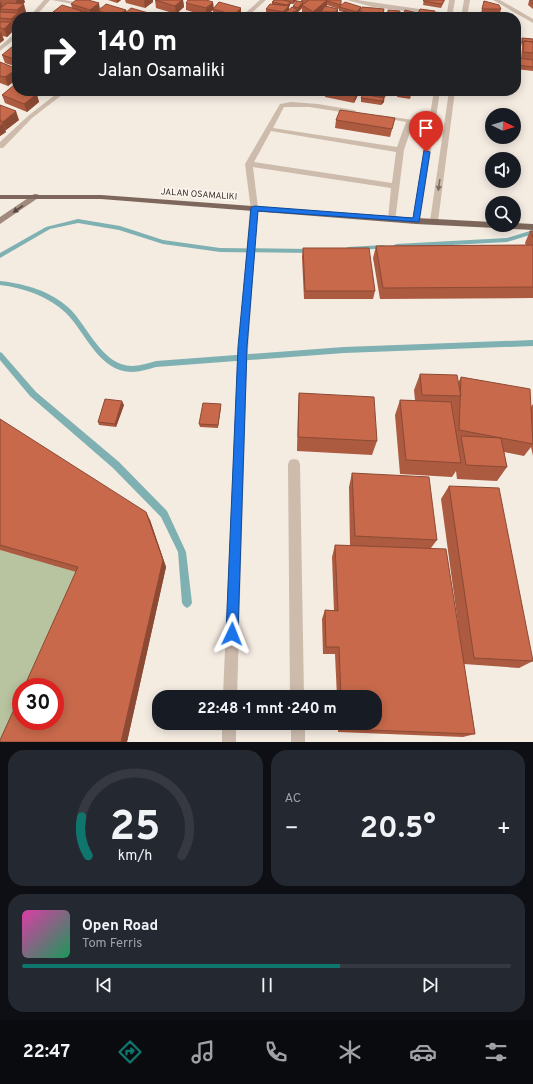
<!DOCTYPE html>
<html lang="id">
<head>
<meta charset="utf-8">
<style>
  :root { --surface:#171b24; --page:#242831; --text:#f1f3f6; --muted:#9ea1a6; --line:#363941; --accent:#0f766e }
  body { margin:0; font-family:Overpass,sans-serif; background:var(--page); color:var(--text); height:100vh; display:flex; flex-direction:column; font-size:15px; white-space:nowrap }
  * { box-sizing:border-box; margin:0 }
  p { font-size:13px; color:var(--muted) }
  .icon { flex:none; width:22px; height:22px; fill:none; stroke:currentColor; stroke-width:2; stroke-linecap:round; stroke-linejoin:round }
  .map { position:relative; height:742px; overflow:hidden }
  .details { display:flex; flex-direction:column; gap:8px; padding:8px; background:#0d0f14; flex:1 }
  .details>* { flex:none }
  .top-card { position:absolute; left:12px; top:12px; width:509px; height:84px; border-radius:16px; box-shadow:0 2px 10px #0003; background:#202124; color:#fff; overflow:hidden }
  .needle { width:26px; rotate:95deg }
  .tools { position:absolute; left:485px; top:108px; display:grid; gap:8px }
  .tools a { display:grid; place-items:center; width:36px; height:36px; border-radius:50%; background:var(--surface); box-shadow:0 2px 10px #0003; font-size:20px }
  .speed { position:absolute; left:12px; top:678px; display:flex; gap:8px; font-size:20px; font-weight:700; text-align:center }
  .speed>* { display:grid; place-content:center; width:52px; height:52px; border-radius:50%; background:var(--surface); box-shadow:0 2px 10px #0003; line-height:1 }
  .speed .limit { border:6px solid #d22; background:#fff; color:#111 }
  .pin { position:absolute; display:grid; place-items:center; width:34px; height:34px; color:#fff; margin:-41px -17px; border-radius:50% 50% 50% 0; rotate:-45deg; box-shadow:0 0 4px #0007 }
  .pin .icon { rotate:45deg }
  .me { position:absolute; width:44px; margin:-22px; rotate:2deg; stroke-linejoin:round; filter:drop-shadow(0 0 3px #0008) }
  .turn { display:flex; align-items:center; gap:14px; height:84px; padding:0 20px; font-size:18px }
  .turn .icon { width:52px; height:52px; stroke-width:2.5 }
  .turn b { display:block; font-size:28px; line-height:34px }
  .big { font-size:30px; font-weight:700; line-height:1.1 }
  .details .tile { flex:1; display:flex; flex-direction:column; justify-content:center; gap:6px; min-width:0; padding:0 14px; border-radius:16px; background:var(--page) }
  .details .dial { align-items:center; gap:0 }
  .dial svg { height:104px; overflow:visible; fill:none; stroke:var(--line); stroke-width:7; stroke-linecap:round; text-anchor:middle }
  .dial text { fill:var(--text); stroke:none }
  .song { display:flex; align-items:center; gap:12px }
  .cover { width:48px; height:48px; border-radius:6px; background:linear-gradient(135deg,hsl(320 70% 55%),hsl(150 70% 35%)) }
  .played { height:4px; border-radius:2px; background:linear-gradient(90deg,var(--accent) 65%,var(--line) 65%) }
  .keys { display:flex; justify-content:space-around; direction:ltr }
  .heat { display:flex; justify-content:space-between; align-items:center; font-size:22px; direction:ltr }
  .details .tiles { flex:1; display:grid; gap:8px; grid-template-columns:1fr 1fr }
  .tile:last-child { grid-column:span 2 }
  .trip { position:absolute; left:152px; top:690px; width:230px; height:40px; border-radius:16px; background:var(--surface); box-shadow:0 2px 10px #0003; font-weight:700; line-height:40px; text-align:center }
  .tab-bar { display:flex; height:64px; justify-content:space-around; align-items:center; background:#090b0e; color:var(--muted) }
  .tab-bar .icon { width:28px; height:28px }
  .tab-bar .current { color:var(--accent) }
  .tab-bar b { font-size:18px; color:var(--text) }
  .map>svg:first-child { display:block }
  .green { fill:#b8c4a0 }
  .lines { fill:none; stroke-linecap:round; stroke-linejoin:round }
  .stream { fill:#7fb0b2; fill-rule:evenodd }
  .lane { fill:#cdbbac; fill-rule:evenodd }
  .street { fill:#cdbbac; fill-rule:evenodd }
  .secondary { fill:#a18a7d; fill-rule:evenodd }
  .primary { fill:#7d675c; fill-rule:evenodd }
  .wall { fill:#ac5a40; fill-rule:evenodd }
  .shaded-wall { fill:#8c4a34 }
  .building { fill:#c8694b; stroke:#8c4a34 }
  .oneway { fill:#7d6f65 }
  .oneway2 { fill:#544640 }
  .route { fill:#1a73e8; stroke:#114b97 }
  .labels { text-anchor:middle; stroke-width:3.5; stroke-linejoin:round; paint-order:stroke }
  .far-street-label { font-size:9px; fill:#3b302b; stroke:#fbf5ee }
</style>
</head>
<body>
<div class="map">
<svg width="533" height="742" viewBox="0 0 533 742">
  <rect width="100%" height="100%" fill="#f4ebe1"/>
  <!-- green -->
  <path class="green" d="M0,550L84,574L34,687H21V717L0,742Z"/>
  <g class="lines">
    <!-- stream -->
    <path class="stream" d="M78,219L120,226L163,240L220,248L312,249L315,251L312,253L220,252L163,244L119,230L78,223L50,229L0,258V253L46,227Z
      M533,230V234L507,242L396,248L393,246L396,244L507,238Z
      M384,245L387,247L386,248L348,251L345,249L348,247Z
      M0,281C26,284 51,291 70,309C88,327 103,366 132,366C140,366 148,363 156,361L344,347L533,340V346L344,353L156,367C148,369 140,372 132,372C99,372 86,333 66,313C48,296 24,288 0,285Z
      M0,352L2,353L36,392L119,462L167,511L186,552L192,603L190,606L187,608L184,606L182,603L178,552L161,517L113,468L30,396L0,360Z"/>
    <!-- lane -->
    <path class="lane" d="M291,102L318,104L354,110L357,112L354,114L309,107H284L273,128L397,147L406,122L379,117V115L433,123V125L431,126L413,123L404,150L395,221H389L388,219L391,188L253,167L258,208L254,211L251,210L245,164L280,104ZM271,131L396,152L392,183L254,162Z
      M294,459L298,460L300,464L304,697H290L288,464L290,460Z
      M291,723H305V742H291Z"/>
    <!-- street -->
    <path class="street" d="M44,0H50L35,17H29Z
      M52,0H64L117,10L114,12Z
      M260,0H266L247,17H241Z
      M347,0H357L447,13L449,0H455L452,17L373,7Z
      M464,0H470L467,17H461Z
      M493,0H500L533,19V23Z
      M17,32V37L0,51V46Z
      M60,91H67L32,118L3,148H0V142L28,116Z
      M434,91H440L420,221L416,224L412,221Z
      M449,91H455L438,221L434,224L430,221Z
      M254,205L258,208L247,364L237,697H223L237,364L250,208Z
      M222,723H236V742H222Z"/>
    <!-- secondary -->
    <path class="secondary" d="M34,194H37L41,196L0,224V217Z"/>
    <!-- primary -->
    <path class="primary" d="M0,195H101L416,218L492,222V225H514V223L533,224V230L416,224L101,199H0Z"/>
  </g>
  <!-- wall -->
  <path class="wall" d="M0,0H24L25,2L23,4L26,12L21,17H17L13,27H12L14,30L7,37L2,36L4,40L0,43Z
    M108,0H121L117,3Z
    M125,0H153V2L145,8L126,3Z
    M155,0H183L184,7L176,14L156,8Z
    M274,0H297L293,4H290V5L289,7V10L293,7V6L301,2V0H341V6L361,7L360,11L358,15L360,16V12L384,9L383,17H371L360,16V17H340V14L343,12L339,11V9L327,5V7L338,13L335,16L321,15V12L316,17H309L302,13V8L298,12V14L291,17H286V13L283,16L266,13V9L272,5V2Z
    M424,0H445L441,8L423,5Z
    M533,0V9L528,5L529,1Z
    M484,1L501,9L500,13H481Z
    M186,3L214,8H241V16L240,17H213V10L206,16L186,10Z
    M71,4L100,9L126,10L127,12L152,17H44L55,16L53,12L72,8ZM98,12L99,16L95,15Z
    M388,10L399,17H387Z
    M17,38V67L5,63L2,55L15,47L13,42Z
    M522,38L533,39V71L516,69V61L517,58L521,59L522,47L521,42Z
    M0,62L17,69V91H43L37,95L39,102L27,112L5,103L2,95L15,85L13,82L8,86L0,83Z
    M325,91H360L354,103L325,97Z
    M365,91H392L391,96L385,95L384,102L381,105L361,102V98L365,95Z
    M398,91H412L410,99L397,97Z
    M0,105L19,120L6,130H5L6,132L0,136Z
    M395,118L393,126L390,137L335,128L336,120Z
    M530,231H533V298L380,299L373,258L376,246L526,245L525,243Z
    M303,248L375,291L373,299H304L302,257Z
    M420,374L458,383L461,377L531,407L533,404V456L531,447L524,456L504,452L507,467L497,481L457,479L456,471L452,477L400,474L395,415L400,400H415L414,390Z
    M299,393L377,441L372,455L297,451L298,409Z
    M124,405L116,427L99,425L98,422Z
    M221,407L218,428L200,427L199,424Z
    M0,419L150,520L166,567L127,742H0L76,572L0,550Z
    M352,473L437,540L431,548L460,639L441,499L449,486L533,661L519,668L464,664L475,734L463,737L338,732V723H375V697H337L335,654H323L322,619L325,610L334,611L332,557L335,545L350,546L349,487Z"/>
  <!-- shaded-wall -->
  <path class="shaded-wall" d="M17,0H24L25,2L18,8L16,1Z
    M117,0H121L117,3Z
    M145,0H153V2L145,8L144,1Z
    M182,0H183L184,7L176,14L175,6Z
    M293,0H297L293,4Z
    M327,0V7L316,17H313V12Z
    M0,2H1L3,9H0L1,11L0,12Z
    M213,2L214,9H213V10L206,16V8Z
    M291,2L290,5L289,7V10L283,16V12L287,7V5Z
    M303,2V6L302,5V8L298,12V14L291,17H288V14L298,10V8Z
    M99,3L100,11H98V12L91,17L90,10Z
    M24,4L26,12L21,17H20L17,10Z
    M361,7L360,11L357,16V12Z
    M241,8V16L240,17H234V15Z
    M338,9V13L335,16V12Z
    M126,10L127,16L123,15V17H117V16Z
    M82,11L83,17H74Z
    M18,13L19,17H17V23L13,27L11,19Z
    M152,14V17H148Z
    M11,22L14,30L7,37L4,29Z
    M1,32L4,40L0,43V33Z
    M17,69V79L12,80L13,82L8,86L5,77Z
    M35,91H43L37,95L39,102L27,112L24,104L36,95Z
    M357,91H360L354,103L355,94Z
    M384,98V102L381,105L382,101Z
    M16,111L19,120L6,130L3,122Z
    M3,123L6,132L0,136V126Z
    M122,401L124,405L116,427L115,424Z
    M146,512L150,520L166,567L127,742H121Z"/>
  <!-- building -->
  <path class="building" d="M76,0H88L99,3L90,10L71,4Z
    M155,0H182L175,6Z
    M188,0H206L213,2L206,8L186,3Z
    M274,0H283L291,2L287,5L272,2Z
    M309,0H327L313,12L302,5Z
    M327,0H341V5L327,1Z
    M424,0H444L442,4L423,1Z
    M533,0V4L529,1Z
    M297,1L303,2L298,8L293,6Z
    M484,1L499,5L501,9H482Z
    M219,2L241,8L234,15L213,9Z
    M345,2L361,7L357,12L339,7Z
    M7,3L24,4L17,10L0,9Z
    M106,4L126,10L117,16L98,11Z
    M270,4L289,6L283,12L266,9Z
    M62,5L82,11L74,17H69L53,12Z
    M325,6L338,9L335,12H321Z
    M292,7L298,10L288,14L286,12Z
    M362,7L384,9L383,14L360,12Z
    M131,8L152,14L148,17H131L123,15Z
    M420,9L435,11L432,17H425L417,16Z
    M388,10L400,11L399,17H394L388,15Z
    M405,10L417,13L415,17H402Z
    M84,11L102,17H77Z
    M345,11L360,16L359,17H349L340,14Z
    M0,12L18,13L11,19L0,18Z
    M48,14L58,17H44Z
    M322,14L329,16V17H319Z
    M258,15L268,17H255Z
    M275,15L280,17H274Z
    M490,15L507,17H490Z
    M0,22H11L4,29L0,28Z
    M17,38V43L13,42Z
    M522,38L533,39V42L524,41L523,43Z
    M524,41L533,42V53L523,52Z
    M13,46L17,48V60L2,55Z
    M517,58L533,60V67L517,65Z
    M0,62L17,69L5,77L0,76Z
    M17,76V81L12,80Z
    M14,85L17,86V91H29L37,94L24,104L2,95Z
    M336,91H357L355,94Z
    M366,91H377L385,92V97L365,93Z
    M398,91H412L411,95L398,93Z
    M363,94L384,98L382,101L361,98Z
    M0,105L16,111L3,122L0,120Z
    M340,110L395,118L392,129L336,120Z
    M530,231H533V237Z
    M533,245V287L383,288L376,246Z
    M303,248H369L375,291H305Z
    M420,374L457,375L461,396L422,395Z
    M461,377L530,389L533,444L459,430Z
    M299,393L374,397L377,441L298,437Z
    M105,399L122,401L115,424L98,422Z
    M400,400L451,402L461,463L406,460Z
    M203,403L221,404L218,425L199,424Z
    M0,419L146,512L163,560L121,742H0V740L21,694V721H55V687H24L78,567L0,545Z
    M461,436L501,438L507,467L466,465Z
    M352,473L429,477L437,540L355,536Z
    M449,486L499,488L533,661L474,658Z
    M335,545L446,549L475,734L342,729V723H375V697H341L339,647H326L325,610L338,611Z"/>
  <!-- one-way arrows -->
  <defs><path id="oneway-solid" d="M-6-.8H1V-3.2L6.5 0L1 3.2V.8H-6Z"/></defs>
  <use class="oneway" href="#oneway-solid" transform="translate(439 185) rotate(98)"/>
  <use class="oneway2" href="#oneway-solid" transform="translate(18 209) rotate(146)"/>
  <!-- route -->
  <path class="route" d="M424,150L430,152L419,222L258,211L247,347L238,634L236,638L232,640L228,638L226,634L238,347L251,208L254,206L413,218Z"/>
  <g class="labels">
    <!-- far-street labels -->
    <g class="far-street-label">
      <text transform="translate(199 194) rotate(4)" y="3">JALAN OSAMALIKI</text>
    </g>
  </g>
</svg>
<div class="tools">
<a><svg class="needle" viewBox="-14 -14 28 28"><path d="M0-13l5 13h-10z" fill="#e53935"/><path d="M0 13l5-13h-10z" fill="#9ea1a6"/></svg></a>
<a><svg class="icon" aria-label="sound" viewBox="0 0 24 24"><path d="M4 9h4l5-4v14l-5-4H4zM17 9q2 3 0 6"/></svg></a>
<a><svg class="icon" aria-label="search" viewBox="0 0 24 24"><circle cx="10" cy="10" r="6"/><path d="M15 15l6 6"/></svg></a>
</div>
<div class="speed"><div class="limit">30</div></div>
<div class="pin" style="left:426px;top:152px;background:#d93025"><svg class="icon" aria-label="arrive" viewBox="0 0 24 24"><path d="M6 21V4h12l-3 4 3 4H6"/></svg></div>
<svg class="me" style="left:232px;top:634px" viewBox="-20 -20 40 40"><path d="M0-17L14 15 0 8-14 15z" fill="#1a73e8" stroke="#fff" stroke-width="4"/></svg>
<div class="trip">22:48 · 1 mnt · 240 m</div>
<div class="top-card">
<div class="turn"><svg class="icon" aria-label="right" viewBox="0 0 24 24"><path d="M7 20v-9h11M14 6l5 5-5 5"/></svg><div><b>140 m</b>Jalan Osamaliki</div></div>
</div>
</div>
<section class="details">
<div class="tiles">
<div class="tile dial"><svg viewBox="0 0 100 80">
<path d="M14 69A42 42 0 1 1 86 69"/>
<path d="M14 69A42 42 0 0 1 9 39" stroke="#0f766e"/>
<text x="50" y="56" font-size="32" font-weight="700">25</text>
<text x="50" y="72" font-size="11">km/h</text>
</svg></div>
<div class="tile"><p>AC</p>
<div class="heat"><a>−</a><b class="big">20.5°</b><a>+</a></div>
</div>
<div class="tile">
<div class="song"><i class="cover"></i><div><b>Open Road</b><p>Tom Ferris</p></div></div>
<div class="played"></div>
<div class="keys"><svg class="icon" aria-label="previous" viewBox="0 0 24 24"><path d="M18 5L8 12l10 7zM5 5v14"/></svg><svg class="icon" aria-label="pause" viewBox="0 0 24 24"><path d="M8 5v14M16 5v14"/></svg><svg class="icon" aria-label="next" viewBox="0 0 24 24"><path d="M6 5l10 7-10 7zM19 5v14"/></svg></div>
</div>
</div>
</section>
<nav class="tab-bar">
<b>22:47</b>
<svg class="icon current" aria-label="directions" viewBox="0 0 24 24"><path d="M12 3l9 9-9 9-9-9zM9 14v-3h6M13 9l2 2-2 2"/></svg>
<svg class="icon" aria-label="music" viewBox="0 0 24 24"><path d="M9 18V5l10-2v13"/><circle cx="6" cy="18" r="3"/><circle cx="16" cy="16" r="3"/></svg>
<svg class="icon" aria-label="phone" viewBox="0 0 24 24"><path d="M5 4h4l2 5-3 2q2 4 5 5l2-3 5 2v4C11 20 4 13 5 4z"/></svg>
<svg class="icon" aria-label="climate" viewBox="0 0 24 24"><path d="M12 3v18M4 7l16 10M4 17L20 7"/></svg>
<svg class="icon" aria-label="car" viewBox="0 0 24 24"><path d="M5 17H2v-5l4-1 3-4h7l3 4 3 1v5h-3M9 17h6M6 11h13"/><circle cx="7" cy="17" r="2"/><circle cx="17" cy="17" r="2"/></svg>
<svg class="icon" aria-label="filters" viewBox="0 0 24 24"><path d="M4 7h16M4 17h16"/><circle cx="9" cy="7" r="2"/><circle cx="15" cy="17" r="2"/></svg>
</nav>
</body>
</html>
